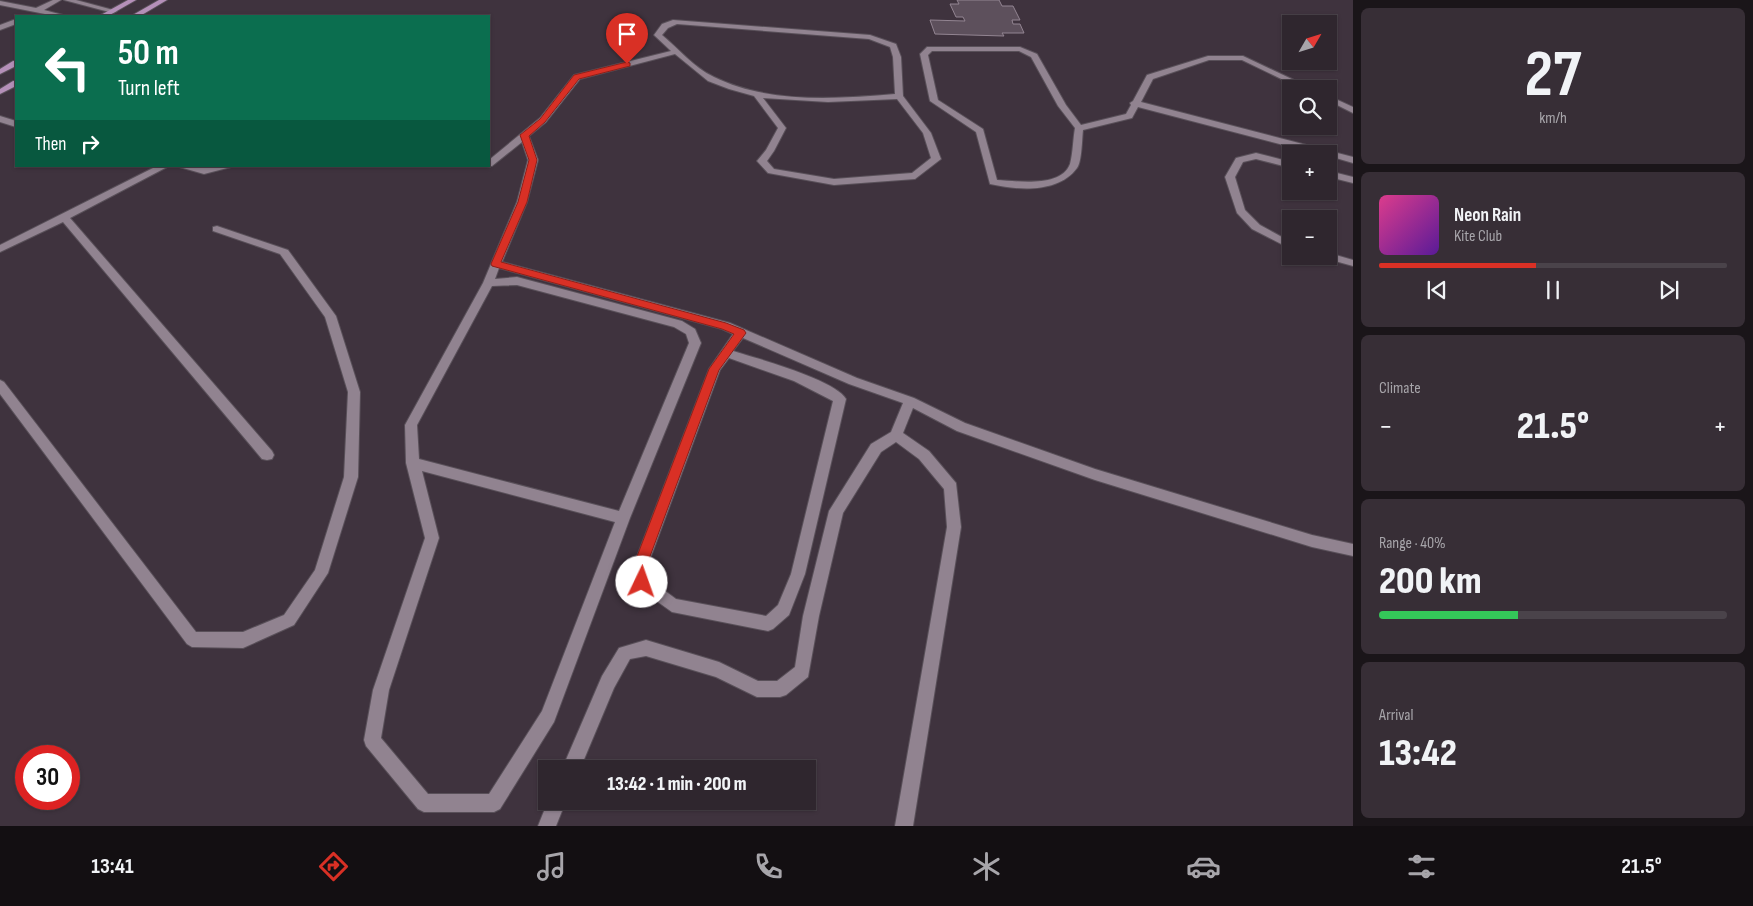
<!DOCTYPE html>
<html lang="en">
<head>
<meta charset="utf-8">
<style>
  :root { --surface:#2f262e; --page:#372e36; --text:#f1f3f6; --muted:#a7a5aa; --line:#4a434a; --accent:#d93025 }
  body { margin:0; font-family:"Sofia Sans Condensed",sans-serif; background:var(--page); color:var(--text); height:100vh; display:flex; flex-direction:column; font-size:19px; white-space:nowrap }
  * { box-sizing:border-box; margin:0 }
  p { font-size:16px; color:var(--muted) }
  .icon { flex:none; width:28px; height:28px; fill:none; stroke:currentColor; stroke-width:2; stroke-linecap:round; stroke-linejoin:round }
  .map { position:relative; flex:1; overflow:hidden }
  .sheet { display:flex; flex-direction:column; gap:8px; padding:8px; background:#1a1519; width:400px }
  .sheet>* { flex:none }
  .guide { position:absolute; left:15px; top:15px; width:475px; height:152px; border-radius:0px; box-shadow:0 1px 4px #0004,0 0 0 1px var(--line); background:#0b6e4f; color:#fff; overflow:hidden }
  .needle { width:32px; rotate:51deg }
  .buttons { position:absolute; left:1282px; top:15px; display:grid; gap:10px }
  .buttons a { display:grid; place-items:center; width:55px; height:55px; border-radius:0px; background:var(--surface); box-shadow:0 1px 4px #0004,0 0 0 1px var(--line); font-size:25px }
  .speed { position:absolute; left:15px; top:745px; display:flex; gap:10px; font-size:25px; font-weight:700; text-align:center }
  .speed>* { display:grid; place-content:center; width:65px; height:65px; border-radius:50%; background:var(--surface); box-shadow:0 1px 4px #0004,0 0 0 1px var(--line); line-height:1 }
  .speed .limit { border:8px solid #d22; background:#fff; color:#111 }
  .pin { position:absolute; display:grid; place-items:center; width:42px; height:42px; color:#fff; margin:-51px -21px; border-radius:50% 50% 50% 0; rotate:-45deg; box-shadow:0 0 5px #0007 }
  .pin .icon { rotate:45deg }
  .me { position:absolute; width:55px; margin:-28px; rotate:3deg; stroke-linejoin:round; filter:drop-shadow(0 0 4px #0008) }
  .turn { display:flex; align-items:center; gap:18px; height:105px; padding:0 20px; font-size:22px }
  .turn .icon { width:65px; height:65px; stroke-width:2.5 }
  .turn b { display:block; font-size:35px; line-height:42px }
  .then { display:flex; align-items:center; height:48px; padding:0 20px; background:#0003; gap:10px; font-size:19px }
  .big { font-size:38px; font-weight:800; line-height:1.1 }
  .sheet .widget { flex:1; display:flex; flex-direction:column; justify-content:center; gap:8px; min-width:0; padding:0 18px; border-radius:8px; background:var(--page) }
  .sheet .dial { align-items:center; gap:0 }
  .dial b { font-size:65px; line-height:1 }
  .song { display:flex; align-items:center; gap:15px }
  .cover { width:60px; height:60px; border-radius:8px; background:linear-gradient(135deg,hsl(330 70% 55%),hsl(270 70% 35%)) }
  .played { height:5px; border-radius:2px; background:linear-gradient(90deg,var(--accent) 45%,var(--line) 45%) }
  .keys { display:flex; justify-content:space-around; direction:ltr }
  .heat { display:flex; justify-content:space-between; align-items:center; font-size:28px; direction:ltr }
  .charge { height:8px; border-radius:4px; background:linear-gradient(90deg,#34c759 40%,var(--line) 0) }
  .trip { position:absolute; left:538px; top:760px; width:278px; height:50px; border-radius:0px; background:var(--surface); box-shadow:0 1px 4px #0004,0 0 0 1px var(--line); font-weight:800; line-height:50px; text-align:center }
  .dock { display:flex; height:80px; justify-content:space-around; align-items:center; background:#130f12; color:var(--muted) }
  .dock .icon { width:35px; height:35px }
  .dock .on { color:var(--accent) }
  .dock b { font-size:22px; color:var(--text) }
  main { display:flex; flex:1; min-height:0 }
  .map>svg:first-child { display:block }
  .building { fill:#5d505c; stroke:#938592 }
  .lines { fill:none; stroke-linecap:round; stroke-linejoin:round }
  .minor-casing { stroke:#595059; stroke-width:2 }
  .primary-casing { stroke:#595059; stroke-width:2 }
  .minor { fill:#918390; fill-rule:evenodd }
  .primary { fill:#b590b9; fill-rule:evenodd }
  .route { fill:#d93025; stroke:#8d1f18 }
</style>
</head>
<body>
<main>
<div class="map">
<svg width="1353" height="826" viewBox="0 0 1353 826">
  <rect width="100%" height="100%" fill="#3f333e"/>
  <!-- building -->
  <path class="building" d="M957,0H999L1002,6H1013L1020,20H1012L1013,24H1020L1024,33H1002L1004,36L935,34L930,20L965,21L963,17H956L950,4H959Z"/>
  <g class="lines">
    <!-- minor casing -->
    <g class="minor-casing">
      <path id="minor" d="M53,0H61L44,10L67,16H55L0,5V1L36,8Z
        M64,0H76L117,11L113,13Z
        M16,19V24L0,30V25Z
        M673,20L870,35L896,44L901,57L903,96L931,133L941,159L915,179L834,185L768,173L757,161L766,150L778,128L754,96L729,89L708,81L675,54L580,79L546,122L529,136L538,160L527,202L502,262L730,323L857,378L914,398L965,423L1095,469L1312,535L1353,544V556L1312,547L1095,480L957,431L913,408L903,433L929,451L956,483L961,527L913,826H895L947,527L944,489L919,459L896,442L881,452L843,513L819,616L808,677L786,695L780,697H757L716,677L646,656L630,659L614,688L580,769H562L602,676L619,648L646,640L719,662L758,681H777L795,667L803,616L829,511L871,444L891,432L903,403L849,384L743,338L733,351C756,358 836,380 846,399L805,574L789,615L773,629L768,631L672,612L637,587L635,582L636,559L709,369L733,334L722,329L499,268L495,279L517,277L682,321L695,329L701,343L630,518L554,722L500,809L494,812H424L418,809L366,746L364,740L373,690L425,538L406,463L405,425L483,283L517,202L528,160L522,142L492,166H487H489V160L540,118L574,75L671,51L654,35L662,24ZM677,24L869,39L890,47L893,57L895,94C836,99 769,104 714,77C693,67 679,49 662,35L668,28ZM763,98L828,102L897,99L923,133L931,158L912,173L834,179L774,169L767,161L774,151L786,128ZM517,285L674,327L686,334L689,343L619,511L419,459L417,425L492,286ZM729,358L794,381L833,401L791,574L778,605L766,616L676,599L649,579L650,559L720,370ZM422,471L615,522L542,711L489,794H428L381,738L389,690L439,538Z
        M927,47H1020L1037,54L1066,105L1081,125L1126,114L1131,105L1130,103L1133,101L1147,75L1208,56H1243L1313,89H1302L1242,60H1209L1153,79L1141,102L1353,157V163L1329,156V154H1318L1138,107L1132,118L1083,130C1082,138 1082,162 1077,168C1058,194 1017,190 990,184L976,132L930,101L920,54ZM932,51H1019L1031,57L1058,106L1075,128C1073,139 1073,153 1070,164C1061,188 1017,181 997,180L983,129L938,100L928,55Z
        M1329,96L1353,107V113L1329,101Z
        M0,116L16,121V127L0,122Z
        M1256,153L1291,162V168L1256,159L1243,162L1235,177L1245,210L1260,225L1291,242V249L1252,229L1237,213L1225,177L1236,158Z
        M157,166H169L70,218L272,451L274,455L272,459L267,460L262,459L63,222L0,252V245Z
        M176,166L204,168L235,166L204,174Z
        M1329,171L1353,177V183L1329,177Z
        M217,226L288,250L336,316L360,392L358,477L328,573L294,625L243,648L192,647L187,644L0,394V380L4,382L196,632H243L284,615L315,570L344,477L348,392L325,317L280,254L213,231V227Z
        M1329,253L1353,260V266L1324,258L1323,256H1329Z
        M548,801H566L556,826H538Z"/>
    </g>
    <!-- primary casing -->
    <g class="primary-casing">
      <path id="primary" d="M128,0H136L108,16H99Z
        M159,0H167L140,16H131Z
        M13,61H16V66L0,74V69Z
        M13,81H16V86L0,94V89Z"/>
    </g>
    <!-- minor -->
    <use href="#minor" class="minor"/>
    <!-- primary -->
    <use href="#primary" class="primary"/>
  </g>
  <!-- route -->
  <path class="route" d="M627,62L630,63V66L579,79L545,122L529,136L537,160L527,202L501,262L726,323L744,330L746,333L719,370L649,559V582L647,587L642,589L638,587L636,582V559L709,369L734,334L722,329L492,266L491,264L518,202L529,160L520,135L540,119L574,75Z"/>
</svg>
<div class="buttons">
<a><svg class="needle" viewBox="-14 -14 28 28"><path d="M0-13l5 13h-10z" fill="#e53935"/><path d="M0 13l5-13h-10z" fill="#a7a5aa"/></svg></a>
<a><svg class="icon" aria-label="search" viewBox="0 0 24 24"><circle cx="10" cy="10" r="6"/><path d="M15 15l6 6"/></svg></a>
<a>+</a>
<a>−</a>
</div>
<div class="speed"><div class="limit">30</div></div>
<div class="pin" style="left:627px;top:64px;background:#d93025"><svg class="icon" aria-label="arrive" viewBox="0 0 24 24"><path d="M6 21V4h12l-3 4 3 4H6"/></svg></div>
<svg class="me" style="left:642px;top:582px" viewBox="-20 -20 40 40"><circle r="19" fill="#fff"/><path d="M0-13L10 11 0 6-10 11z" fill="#d93025"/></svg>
<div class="trip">13:42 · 1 min · 200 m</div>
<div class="guide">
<div class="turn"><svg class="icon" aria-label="left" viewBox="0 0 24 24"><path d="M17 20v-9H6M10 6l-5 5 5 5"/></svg><div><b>50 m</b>Turn left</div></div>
<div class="then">Then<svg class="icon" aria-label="right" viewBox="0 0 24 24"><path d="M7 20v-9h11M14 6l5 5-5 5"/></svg></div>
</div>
</div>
<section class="sheet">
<div class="widget dial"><b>27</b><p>km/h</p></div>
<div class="widget">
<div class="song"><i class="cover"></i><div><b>Neon Rain</b><p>Kite Club</p></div></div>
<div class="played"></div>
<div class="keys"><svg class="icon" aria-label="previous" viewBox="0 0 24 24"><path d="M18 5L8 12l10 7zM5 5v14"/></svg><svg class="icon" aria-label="pause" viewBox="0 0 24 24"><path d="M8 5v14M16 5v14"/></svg><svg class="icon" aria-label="next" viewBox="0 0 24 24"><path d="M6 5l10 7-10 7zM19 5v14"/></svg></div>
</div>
<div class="widget"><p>Climate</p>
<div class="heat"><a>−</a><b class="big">21.5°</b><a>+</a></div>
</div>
<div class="widget"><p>Range · 40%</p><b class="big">200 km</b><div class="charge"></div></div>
<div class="widget"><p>Arrival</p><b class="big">13:42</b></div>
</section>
</main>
<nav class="dock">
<b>13:41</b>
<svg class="icon on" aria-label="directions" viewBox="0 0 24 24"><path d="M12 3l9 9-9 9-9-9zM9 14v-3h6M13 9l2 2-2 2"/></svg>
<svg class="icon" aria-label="music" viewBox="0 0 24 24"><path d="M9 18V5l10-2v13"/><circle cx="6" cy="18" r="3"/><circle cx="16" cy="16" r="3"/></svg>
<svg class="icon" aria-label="phone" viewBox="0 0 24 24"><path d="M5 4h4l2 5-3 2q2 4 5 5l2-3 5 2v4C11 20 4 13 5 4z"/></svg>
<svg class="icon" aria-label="climate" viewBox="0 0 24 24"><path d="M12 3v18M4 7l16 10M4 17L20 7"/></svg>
<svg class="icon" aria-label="car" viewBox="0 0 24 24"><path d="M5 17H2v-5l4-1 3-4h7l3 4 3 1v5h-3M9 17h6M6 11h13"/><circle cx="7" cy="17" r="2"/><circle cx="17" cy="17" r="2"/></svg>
<svg class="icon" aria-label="filters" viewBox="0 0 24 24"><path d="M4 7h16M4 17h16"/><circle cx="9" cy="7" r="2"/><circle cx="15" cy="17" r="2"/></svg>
<b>21.5°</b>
</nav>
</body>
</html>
